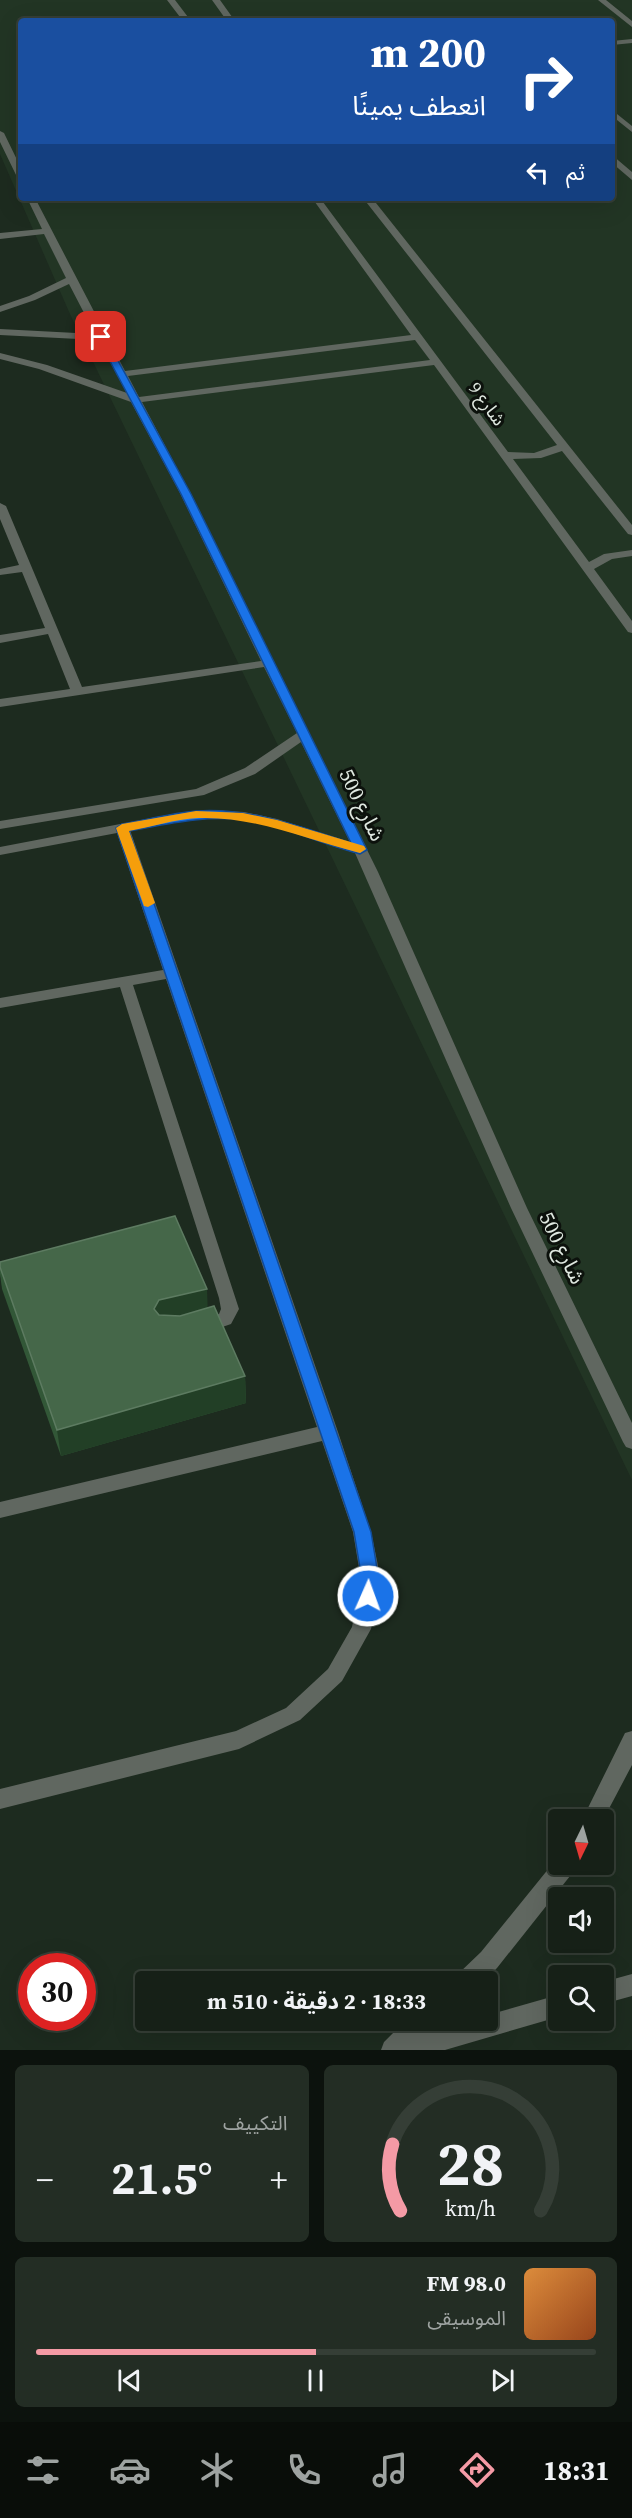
<!DOCTYPE html>
<html lang="ar">
<head>
<meta charset="utf-8">
<style>
  :root { --surface:#162017; --page:#232d24; --text:#f1f3f6; --muted:#9ea3a1; --line:#353e36; --accent:#f49aa5 }
  body { margin:0; font-family:"Source Serif 4","Noto Sans Arabic",serif; background:var(--page); color:var(--text); direction:rtl; height:100vh; display:flex; flex-direction:column; font-size:22px; white-space:nowrap }
  * { box-sizing:border-box; margin:0 }
  p { font-size:20px; color:var(--muted) }
  .icon { flex:none; width:33px; height:33px; fill:none; stroke:currentColor; stroke-width:2; stroke-linecap:round; stroke-linejoin:round }
  .map { position:relative; height:2050px; overflow:hidden; direction:ltr }
  .details { display:flex; flex-direction:column; gap:15px; padding:15px; background:#0c120d; flex:1 }
  .details>* { flex:none }
  .hud { position:absolute; left:18px; top:18px; width:597px; height:183px; border-radius:6px; box-shadow:0 6px 24px #0002,0 0 0 2px var(--line); direction:rtl; background:#1a4fa0; color:#fff; overflow:hidden }
  .needle { width:39px; rotate:185deg }
  .controls { position:absolute; left:548px; top:1809px; display:grid; gap:12px }
  .controls a { display:grid; place-items:center; width:66px; height:66px; border-radius:6px; background:var(--surface); box-shadow:0 6px 24px #0002,0 0 0 2px var(--line); font-size:30px }
  .speed { position:absolute; left:18px; top:1953px; display:flex; gap:12px; font-size:30px; font-weight:700; text-align:center }
  .speed>* { display:grid; place-content:center; width:78px; height:78px; border-radius:50%; background:var(--surface); box-shadow:0 6px 24px #0002,0 0 0 2px var(--line); line-height:1 }
  .speed .limit { border:9px solid #d22; background:#fff; color:#111 }
  .pin { position:absolute; display:grid; place-items:center; width:51px; height:51px; color:#fff; margin:-26px; border-radius:12px; box-shadow:0 3px 9px #0006 }
  .me { position:absolute; width:66px; margin:-33px; rotate:2deg; stroke-linejoin:round; filter:drop-shadow(0 0 4px #0008) }
  .turn { display:flex; align-items:center; gap:21px; height:126px; padding:0 30px; font-size:27px }
  .turn .icon { width:78px; height:78px; stroke-width:2.5 }
  .turn b { display:block; font-size:42px; line-height:51px }
  .then { display:flex; align-items:center; height:57px; padding:0 30px; background:#0003; gap:12px; font-size:22px }
  .big { font-size:45px; font-weight:700; line-height:1.1 }
  .details .tile { flex:1; display:flex; flex-direction:column; justify-content:center; gap:9px; min-width:0; padding:0 21px; border-radius:9px; background:var(--page) }
  .details .dial { align-items:center; gap:0 }
  .dial svg { height:156px; overflow:visible; fill:none; stroke:var(--line); stroke-width:7; stroke-linecap:round; text-anchor:middle }
  .dial text { fill:var(--text); stroke:none }
  .song { display:flex; align-items:center; gap:18px }
  .cover { width:72px; height:72px; border-radius:9px; background:linear-gradient(135deg,hsl(30 70% 55%),hsl(20 70% 35%)) }
  .played { height:6px; border-radius:3px; background:linear-gradient(90deg,var(--accent) 50%,var(--line) 50%) }
  .keys { display:flex; justify-content:space-around; direction:ltr }
  .heat { display:flex; justify-content:space-between; align-items:center; font-size:33px; direction:ltr }
  .details .tiles { flex:1; display:grid; gap:15px; grid-template-columns:1fr 1fr }
  .tile:last-child { grid-column:span 2 }
  .trip { position:absolute; left:135px; top:1971px; width:363px; height:60px; border-radius:6px; background:var(--surface); box-shadow:0 6px 24px #0002,0 0 0 2px var(--line); font-weight:700; line-height:60px; text-align:center; direction:rtl }
  .dock { display:flex; height:96px; justify-content:space-around; align-items:center; background:#090d09; color:var(--muted) }
  .dock .icon { width:42px; height:42px }
  .dock .active { color:var(--accent) }
  .dock b { font-size:27px; color:var(--text) }
  .map>svg:first-child { display:block }
  .built { fill:#223524; fill-rule:evenodd }
  .lines { fill:none; stroke-linecap:round; stroke-linejoin:round }
  .minor { fill:#606760; fill-rule:evenodd }
  .wall { fill:#325737 }
  .shaded-wall { fill:#223f26 }
  .building { fill:#456749; stroke:#5d7b61; stroke-width:1.5 }
  .route { fill:#1a73e8; stroke:#114b97; stroke-width:1.5 }
  .slow { fill:#f59e0b }
  .labels { text-anchor:middle; stroke-width:6; stroke-linejoin:round; paint-order:stroke }
  .far-street-label { font-size:18px; fill:#e0e9e1; stroke:#0c110c }
  .street-label { font-size:21px; fill:#e0e9e1; stroke:#0c110c }
</style>
</head>
<body>
<div class="map">
<svg width="632" height="2050" viewBox="0 0 632 2050">
  <rect width="100%" height="100%" fill="#1d2b1f"/>
  <!-- built -->
  <path class="built" d="M0,0H632V1480L70,314L0,154ZM21,21H612V198H21Z"/>
  <g class="lines">
    <!-- minor -->
    <path class="minor" d="M167,0H175L191,21H183Z
      M212,0H220L235,21H227Z
      M598,0H606L632,21V27Z
      M632,39V43L612,45V41Z
      M612,110L632,126V132L612,116Z
      M0,131L4,133L21,168V180L17,177L0,142Z
      M612,155L632,172V180L612,163Z
      M27,198H35L125,371L411,335L312,198H320L508,452L534,453L557,445L363,198H372L632,525V535L628,534L562,451L541,458L513,459L589,562L604,554L632,550V556L612,559L594,569L632,621V633L628,632L434,365L142,402L190,493L378,872L527,1208L632,1423V1449L626,1447L623,1442L511,1208L355,853C307,837 258,815 207,818C181,820 155,825 130,830L338,1432L371,1532L381,1580L371,1629L342,1681L300,1720L239,1749L0,1809V1789L236,1731L286,1708L328,1669L352,1627L361,1580L353,1532L322,1441L0,1518V1502L317,1427L166,979L133,985L239,1309L231,1324L202,1334L196,1332L193,1327L196,1322L219,1314L221,1309L219,1298L120,987L0,1008V998L163,970L117,833L0,855V847L162,816L208,810L244,812L277,819L350,842L301,742L255,774L204,795L0,829V821L196,789L245,768L297,733L264,667L0,707V699L70,689L48,634L0,643V635L45,628L22,572L0,575V569L19,565L0,519V503L6,506L82,687L261,661L180,493L131,402L39,369L0,359V353L47,365L127,393L98,340L0,335V329L95,334L69,284L35,300L0,312V306L29,296L66,278L44,234L0,239V233L42,229ZM415,340L430,360L139,397L128,376Z
      M632,1731V1765L603,1820H582L625,1733Z
      M558,1857V1864H577L574,1871L497,1968L483,1982H455L458,1974L481,1952Z
      M632,1974V1996L603,2004V1982Z
      M558,1995V2017L445,2050H381L384,2042L406,2020H434L426,2032L468,2020H488V2015Z"/>
  </g>
  <!-- wall -->
  <path class="wall" d="M0,1262L208,1308L245,1376L246,1403L61,1456L2,1289L0,1274Z"/>
  <!-- shaded-wall -->
  <path class="shaded-wall" d="M207,1289L208,1316L160,1327L154,1309L159,1300Z
    M245,1376L246,1403L61,1456L57,1430Z"/>
  <!-- building -->
  <path class="building" d="M175,1216L207,1289L159,1300L154,1309L159,1315L180,1316L214,1306L245,1376L57,1430L0,1267V1262Z"/>
  <!-- route -->
  <path class="route" d="M98,335L105,337L191,494L367,850L360,854C321,844 285,826 244,820C205,815 168,824 129,831L371,1532L379,1580L374,1602L368,1604L361,1602L359,1596L362,1580L354,1532L116,828L122,824C146,820 172,813 196,811C250,807 301,827 351,843L181,494L97,337Z"/>
  <!-- slow -->
  <path class="slow" d="M196,811L243,813L277,820L364,846L366,849L360,853C305,839 255,816 198,818C175,819 151,827 129,831L155,903L148,907L144,906L116,828L122,824Z"/>
  <g class="labels">
    <!-- far-street labels -->
    <g class="far-street-label">
      <text transform="translate(487 404) rotate(54)" y="6">شارع 9</text>
    </g>
    <!-- street labels -->
    <g class="street-label">
      <text transform="translate(362 805) rotate(64)" y="7">شارع 500</text>
      <text transform="translate(562 1248) rotate(64)" y="7">شارع 500</text>
    </g>
  </g>
</svg>
<div class="controls">
<a><svg class="needle" viewBox="-14 -14 28 28"><path d="M0-13l5 13h-10z" fill="#e53935"/><path d="M0 13l5-13h-10z" fill="#9ea3a1"/></svg></a>
<a><svg class="icon" aria-label="sound" viewBox="0 0 24 24"><path d="M4 9h4l5-4v14l-5-4H4zM17 9q2 3 0 6"/></svg></a>
<a><svg class="icon" aria-label="search" viewBox="0 0 24 24"><circle cx="10" cy="10" r="6"/><path d="M15 15l6 6"/></svg></a>
</div>
<div class="speed"><div class="limit">30</div></div>
<div class="pin" style="left:101px;top:337px;background:#d93025"><svg class="icon" aria-label="arrive" viewBox="0 0 24 24"><path d="M6 21V4h12l-3 4 3 4H6"/></svg></div>
<svg class="me" style="left:368px;top:1596px" viewBox="-20 -20 40 40"><circle r="17" fill="#1a73e8" stroke="#fff" stroke-width="3"/><path d="M0-11L8 9 0 5-8 9z" fill="#fff"/></svg>
<div class="trip">18:33 · 2 دقيقة · 510 m</div>
<div class="hud">
<div class="turn"><svg class="icon" aria-label="right" viewBox="0 0 24 24"><path d="M7 20v-9h11M14 6l5 5-5 5"/></svg><div><b>200 m</b>انعطف يمينًا</div></div>
<div class="then">ثم<svg class="icon" aria-label="left" viewBox="0 0 24 24"><path d="M17 20v-9H6M10 6l-5 5 5 5"/></svg></div>
</div>
</div>
<section class="details">
<div class="tiles">
<div class="tile dial"><svg viewBox="0 0 100 80">
<path d="M14 69A42 42 0 1 1 86 69"/>
<path d="M14 69A42 42 0 0 1 10 35" stroke="#f49aa5"/>
<text x="50" y="56" font-size="32" font-weight="700">28</text>
<text x="50" y="72" font-size="11">km/h</text>
</svg></div>
<div class="tile"><p>التكييف</p>
<div class="heat"><a>−</a><b class="big">21.5°</b><a>+</a></div>
</div>
<div class="tile">
<div class="song"><i class="cover"></i><div><b>98.0 FM</b><p>الموسيقى</p></div></div>
<div class="played"></div>
<div class="keys"><svg class="icon" aria-label="previous" viewBox="0 0 24 24"><path d="M18 5L8 12l10 7zM5 5v14"/></svg><svg class="icon" aria-label="pause" viewBox="0 0 24 24"><path d="M8 5v14M16 5v14"/></svg><svg class="icon" aria-label="next" viewBox="0 0 24 24"><path d="M6 5l10 7-10 7zM19 5v14"/></svg></div>
</div>
</div>
</section>
<nav class="dock">
<b>18:31</b>
<svg class="icon active" aria-label="directions" viewBox="0 0 24 24"><path d="M12 3l9 9-9 9-9-9zM9 14v-3h6M13 9l2 2-2 2"/></svg>
<svg class="icon" aria-label="music" viewBox="0 0 24 24"><path d="M9 18V5l10-2v13"/><circle cx="6" cy="18" r="3"/><circle cx="16" cy="16" r="3"/></svg>
<svg class="icon" aria-label="phone" viewBox="0 0 24 24"><path d="M5 4h4l2 5-3 2q2 4 5 5l2-3 5 2v4C11 20 4 13 5 4z"/></svg>
<svg class="icon" aria-label="climate" viewBox="0 0 24 24"><path d="M12 3v18M4 7l16 10M4 17L20 7"/></svg>
<svg class="icon" aria-label="car" viewBox="0 0 24 24"><path d="M5 17H2v-5l4-1 3-4h7l3 4 3 1v5h-3M9 17h6M6 11h13"/><circle cx="7" cy="17" r="2"/><circle cx="17" cy="17" r="2"/></svg>
<svg class="icon" aria-label="filters" viewBox="0 0 24 24"><path d="M4 7h16M4 17h16"/><circle cx="9" cy="7" r="2"/><circle cx="15" cy="17" r="2"/></svg>
</nav>
</body>
</html>
